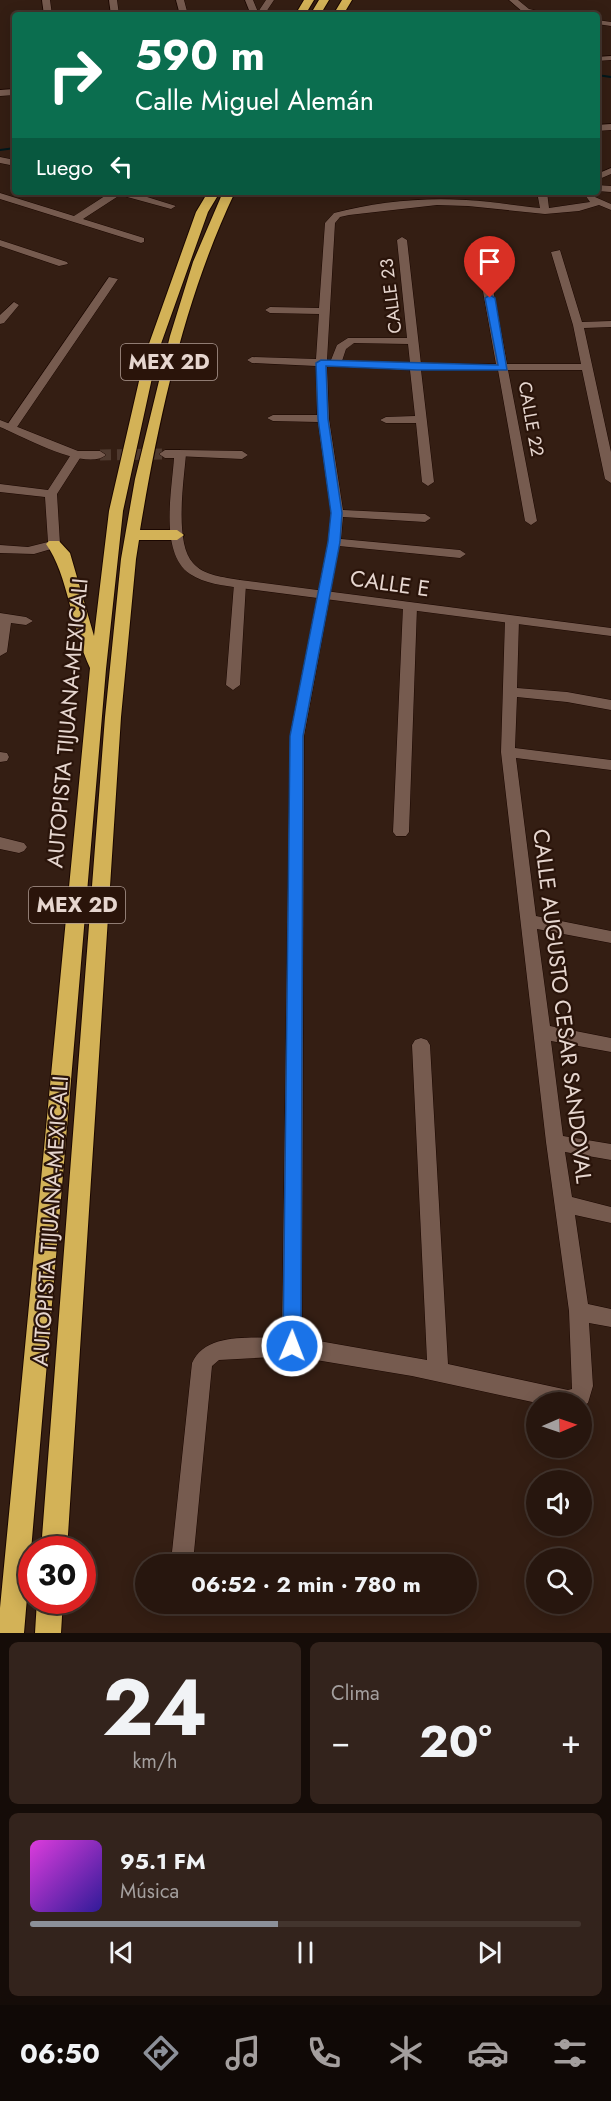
<!DOCTYPE html>
<html lang="es">
<head>
<meta charset="utf-8">
<style>
  :root { --surface:#27160e; --page:#33231c; --text:#f1f3f6; --muted:#a49f9e; --line:#43352e; --accent:#8c9099 }
  body { margin:0; font-family:Jost,sans-serif; background:var(--page); color:var(--text); height:100vh; display:flex; flex-direction:column; font-size:22px; white-space:nowrap }
  * { box-sizing:border-box; margin:0 }
  p { font-size:20px; color:var(--muted) }
  .icon { flex:none; width:33px; height:33px; fill:none; stroke:currentColor; stroke-width:2; stroke-linecap:round; stroke-linejoin:round }
  .map { position:relative; height:1633px; overflow:hidden }
  .panel { display:flex; flex-direction:column; gap:9px; padding:9px; background:#150c08; flex:1 }
  .panel>* { flex:none }
  .banner { position:absolute; left:12px; top:12px; width:588px; height:183px; border-radius:6px; box-shadow:0 3px 15px #0003,0 0 0 2px var(--line); background:#0b6e4f; color:#fff; overflow:hidden }
  .needle { width:39px; rotate:88deg }
  .buttons { position:absolute; left:526px; top:1392px; display:grid; gap:12px }
  .buttons a { display:grid; place-items:center; width:66px; height:66px; border-radius:50%; background:var(--surface); box-shadow:0 3px 15px #0003,0 0 0 2px var(--line); font-size:30px }
  .speed { position:absolute; left:18px; top:1536px; display:flex; gap:12px; font-size:30px; font-weight:700; text-align:center }
  .speed>* { display:grid; place-content:center; width:78px; height:78px; border-radius:50%; background:var(--surface); box-shadow:0 3px 15px #0003,0 0 0 2px var(--line); line-height:1 }
  .speed .limit { border:9px solid #d22; background:#fff; color:#111 }
  .pin { position:absolute; display:grid; place-items:center; width:51px; height:51px; color:#fff; margin:-62px -26px; border-radius:50% 50% 50% 0; rotate:-45deg; box-shadow:0 0 6px #0007 }
  .pin .icon { rotate:45deg }
  .me { position:absolute; width:66px; margin:-33px; rotate:1deg; stroke-linejoin:round; filter:drop-shadow(0 0 4px #0008) }
  .turn { display:flex; align-items:center; gap:21px; height:126px; padding:0 24px; font-size:27px }
  .turn .icon { width:78px; height:78px; stroke-width:2.5 }
  .turn b { display:block; font-size:42px; line-height:51px }
  .then { display:flex; align-items:center; height:57px; padding:0 24px; background:#0003; gap:12px; font-size:22px }
  .big { font-size:45px; font-weight:700; line-height:1.1 }
  .panel .tile { flex:1; display:flex; flex-direction:column; justify-content:center; gap:9px; min-width:0; padding:0 21px; border-radius:9px; background:var(--page) }
  .panel .dial { align-items:center; gap:0 }
  .dial b { font-size:78px; line-height:1 }
  .song { display:flex; align-items:center; gap:18px }
  .cover { width:72px; height:72px; border-radius:9px; background:linear-gradient(135deg,hsl(300 70% 55%),hsl(250 70% 35%)) }
  .played { height:6px; border-radius:3px; background:linear-gradient(90deg,var(--accent) 45%,var(--line) 45%) }
  .keys { display:flex; justify-content:space-around; direction:ltr }
  .heat { display:flex; justify-content:space-between; align-items:center; font-size:33px; direction:ltr }
  .panel .tiles { flex:1; display:grid; gap:9px; grid-template-columns:1fr 1fr }
  .tile:last-child { grid-column:span 2 }
  .trip { position:absolute; left:135px; top:1554px; width:342px; height:60px; border-radius:30px; background:var(--surface); box-shadow:0 3px 15px #0003,0 0 0 2px var(--line); font-weight:700; line-height:60px; text-align:center }
  .tab-bar { display:flex; height:96px; justify-content:space-around; align-items:center; background:#100906; color:var(--muted) }
  .tab-bar .icon { width:42px; height:42px }
  .tab-bar .selected { color:var(--accent) }
  .tab-bar b { font-size:27px; color:var(--text) }
  .map>svg:first-child { display:block }
  .lines { fill:none; stroke-linecap:round; stroke-linejoin:round }
  .stream { stroke:#00181c; stroke-width:2 }
  .secondary-tunnel { stroke:#4f3a2f; stroke-width:11; stroke-dasharray:11 6; stroke-linecap:butt }
  .street-casing { stroke:#1b0701; stroke-width:1 }
  .secondary-casing { stroke:#1b0701; stroke-width:1 }
  .highway-casing { stroke:#1b0701; stroke-width:2 }
  .street { fill:#765b4f; fill-rule:evenodd }
  .secondary { fill:#765b4f; fill-rule:evenodd }
  .highway { fill:#d3b257; fill-rule:evenodd }
  .route { fill:#1a73e8; stroke:#114b97; stroke-width:1.5 }
  .labels { text-anchor:middle; stroke-width:4.5; stroke-linejoin:round; paint-order:stroke }
  .far-street-label { font-size:18px; fill:#e6d6cf; stroke:#2a140a }
  .shield { fill:#2a140a; stroke:#ae9c94; stroke-width:1.5 }
  .shield-label { font-size:21px; font-weight:bold; fill:#e6d6cf }
  .street-label { font-size:22px; fill:#e6d6cf; stroke:#2a140a }
</style>
</head>
<body>
<div class="map">
<svg width="611" height="1633" viewBox="0 0 611 1633">
  <rect width="100%" height="100%" fill="#341e13"/>
  <g class="lines">
    <!-- stream -->
    <path class="stream" d="M597,75L611,77
      M0,150L15,148"/>
    <!-- secondary-tunnel -->
    <path class="secondary-tunnel" d="M100,455L165,454"/>
    <!-- street casing -->
    <g class="street-casing">
      <path id="street" d="M42,0H50L52,15H44Z
        M109,0H117L119,15H111Z
        M176,0H184L188,15H180Z
        M245,0H253L258,12L266,0H274L264,15H251Z
        M509,0H518L529,9L556,15L524,13Z
        M597,20L611,22V26L597,24Z
        M611,56V60L597,61V57Z
        M15,89V95L0,96V90Z
        M611,124V130L597,131V125Z
        M0,157L15,160V166L0,163Z
        M611,168V174L597,180V174Z
        M597,185L611,186V192L597,191Z
        M111,192H131L176,206L171,209L120,195L83,219L144,238V242L141,243L0,199V193L74,216Z
        M537,192H547L549,208L590,202L583,192H593L595,197L611,204V210L599,205L579,211L545,214L468,206L437,205L349,215L340,217L335,223L327,360H331L337,345L348,338H407L397,240L402,237L407,240L421,364H496L476,252L481,249L486,252L507,364H581L573,325L551,252L560,250L582,322L611,321V327L584,328L611,452V483L605,479L582,370H508L537,521L531,525L525,521L498,370H421L434,482L428,486L422,482L416,423H386L380,420L386,417L415,416L410,370L327,366L329,419L343,510L425,514L431,518L425,522L343,517L341,539L460,550L466,554L460,558L339,546L304,736L302,1338L427,1360L412,1045L415,1040L421,1038L427,1040L430,1045L448,1364L568,1390L572,1389L569,1311L546,1142L501,752L505,620L512,616L519,620L517,688L567,692L611,700V710L567,702L517,697L515,748L611,760V770L516,758L536,916L611,931V943L537,929L550,1026L611,1038V1052L551,1041L563,1136L611,1144V1160L565,1152L572,1197L611,1207V1223L575,1215L588,1304L611,1309V1327L589,1323L593,1386L588,1403L582,1406V1402L537,1403L412,1376L292,1356L219,1360L212,1366L194,1552L191,1560L183,1563L175,1560L172,1552L192,1363C206,1331 253,1339 282,1337L290,736L328,542L331,513L318,422L273,421L267,418L273,415H317L316,366L252,363L247,360L252,357L316,359L319,314L270,313L265,310L270,307L319,308L325,223L334,213C375,202 423,197 466,200C491,201 515,206 540,208ZM354,343L408,344L410,363L342,361L346,349Z
        M0,240L67,262L68,264L59,266L0,246Z
        M109,277L118,279L15,430H7L5,428Z
        M14,302L19,305L4,323L0,324V315Z
        M180,450L242,451L248,455L242,459L176,456V452Z
        M76,451L82,455L57,494L60,544L58,547L34,554L0,553V545L28,547L48,542L45,497L0,492V484L48,490L72,453Z
        M240,580L246,584L240,685L233,690L226,685L234,584Z
        M410,603L417,607L409,832L406,836H396L393,832L403,607Z
        M0,613L26,617L33,621L26,625L11,623L7,652L0,656Z
        M0,752L7,753L9,757L7,761L0,762Z
        M0,837L24,843L27,847L24,851L19,853L0,849Z"/>
    </g>
    <!-- secondary casing -->
    <g class="secondary-casing">
      <path id="secondary" d="M0,420L78,451H100L106,455C86,472 22,436 0,427Z
        M180,450L186,454C184,480 174,543 193,563C204,576 224,577 240,580L611,628V636L240,588C223,585 205,584 190,574C159,553 172,490 174,458H165L159,454L165,450Z"/>
    </g>
    <!-- highway casing -->
    <g class="highway-casing">
      <path id="highway" d="M304,0H314L305,15H295Z
        M319,0H329L320,15H310Z
        M342,0H352L343,15H333Z
        M208,192H220L208,212L157,355L123,511L106,669L24,1633H0V1608L90,668C72,631 68,574 46,544L49,541H59L70,553L94,636L109,511L145,355L196,212Z
        M223,192H235C185,297 159,416 140,530H177L184,535L177,540H139L136,559L121,717L67,1550H41L105,717L121,559L135,479L170,336L193,262Z
        M37,1600H63L61,1633H35Z"/>
    </g>
    <!-- street -->
    <use href="#street" class="street"/>
    <!-- secondary -->
    <use href="#secondary" class="secondary"/>
    <!-- highway -->
    <use href="#highway" class="highway"/>
  </g>
  <!-- route -->
  <path class="route" d="M490,295L495,298L507,370H417L326,366L328,419L342,513L340,542L303,736L301,1346L298,1353L292,1355L286,1353L283,1346L290,736L328,542L331,513L318,419L316,363L321,360L498,365L485,298Z"/>
  <g class="labels">
    <!-- far-street labels -->
    <g class="far-street-label">
      <text transform="translate(391 296) rotate(-97)" y="6">CALLE 23</text>
      <text transform="translate(531 419) rotate(80)" y="6">CALLE 22</text>
    </g>
    <!-- shield labels -->
    <g class="shield">
      <rect x="121" y="344" width="96" height="36" rx="4.5"/>
      <rect x="29" y="887" width="96" height="36" rx="4.5"/>
    </g>
    <g class="shield-label">
      <text x="169" y="369">MEX 2D</text>
      <text x="77" y="912">MEX 2D</text>
    </g>
    <!-- street labels -->
    <g class="street-label">
      <text transform="translate(390 583) rotate(8)" y="8">CALLE E</text>
      <text transform="translate(67 723) rotate(-85)" y="8">AUTOPISTA TIJUANA-MEXICALI</text>
      <text transform="translate(563 1006) rotate(83)" y="8">CALLE AUGUSTO CESAR SANDOVAL</text>
      <text transform="translate(50 1221) rotate(-86)" y="8">AUTOPISTA TIJUANA-MEXICALI</text>
    </g>
  </g>
</svg>
<div class="buttons">
<a><svg class="needle" viewBox="-14 -14 28 28"><path d="M0-13l5 13h-10z" fill="#e53935"/><path d="M0 13l5-13h-10z" fill="#a49f9e"/></svg></a>
<a><svg class="icon" aria-label="sound" viewBox="0 0 24 24"><path d="M4 9h4l5-4v14l-5-4H4zM17 9q2 3 0 6"/></svg></a>
<a><svg class="icon" aria-label="search" viewBox="0 0 24 24"><circle cx="10" cy="10" r="6"/><path d="M15 15l6 6"/></svg></a>
</div>
<div class="speed"><div class="limit">30</div></div>
<div class="pin" style="left:490px;top:298px;background:#d93025"><svg class="icon" aria-label="arrive" viewBox="0 0 24 24"><path d="M6 21V4h12l-3 4 3 4H6"/></svg></div>
<svg class="me" style="left:292px;top:1346px" viewBox="-20 -20 40 40"><circle r="17" fill="#1a73e8" stroke="#fff" stroke-width="3"/><path d="M0-11L8 9 0 5-8 9z" fill="#fff"/></svg>
<div class="trip">06:52 · 2 min · 780 m</div>
<div class="banner">
<div class="turn"><svg class="icon" aria-label="right" viewBox="0 0 24 24"><path d="M7 20v-9h11M14 6l5 5-5 5"/></svg><div><b>590 m</b>Calle Miguel Alemán</div></div>
<div class="then">Luego<svg class="icon" aria-label="left" viewBox="0 0 24 24"><path d="M17 20v-9H6M10 6l-5 5 5 5"/></svg></div>
</div>
</div>
<section class="panel">
<div class="tiles">
<div class="tile dial"><b>24</b><p>km/h</p></div>
<div class="tile"><p>Clima</p>
<div class="heat"><a>−</a><b class="big">20°</b><a>+</a></div>
</div>
<div class="tile">
<div class="song"><i class="cover"></i><div><b>95.1 FM</b><p>Música</p></div></div>
<div class="played"></div>
<div class="keys"><svg class="icon" aria-label="previous" viewBox="0 0 24 24"><path d="M18 5L8 12l10 7zM5 5v14"/></svg><svg class="icon" aria-label="pause" viewBox="0 0 24 24"><path d="M8 5v14M16 5v14"/></svg><svg class="icon" aria-label="next" viewBox="0 0 24 24"><path d="M6 5l10 7-10 7zM19 5v14"/></svg></div>
</div>
</div>
</section>
<nav class="tab-bar">
<b>06:50</b>
<svg class="icon selected" aria-label="directions" viewBox="0 0 24 24"><path d="M12 3l9 9-9 9-9-9zM9 14v-3h6M13 9l2 2-2 2"/></svg>
<svg class="icon" aria-label="music" viewBox="0 0 24 24"><path d="M9 18V5l10-2v13"/><circle cx="6" cy="18" r="3"/><circle cx="16" cy="16" r="3"/></svg>
<svg class="icon" aria-label="phone" viewBox="0 0 24 24"><path d="M5 4h4l2 5-3 2q2 4 5 5l2-3 5 2v4C11 20 4 13 5 4z"/></svg>
<svg class="icon" aria-label="climate" viewBox="0 0 24 24"><path d="M12 3v18M4 7l16 10M4 17L20 7"/></svg>
<svg class="icon" aria-label="car" viewBox="0 0 24 24"><path d="M5 17H2v-5l4-1 3-4h7l3 4 3 1v5h-3M9 17h6M6 11h13"/><circle cx="7" cy="17" r="2"/><circle cx="17" cy="17" r="2"/></svg>
<svg class="icon" aria-label="filters" viewBox="0 0 24 24"><path d="M4 7h16M4 17h16"/><circle cx="9" cy="7" r="2"/><circle cx="15" cy="17" r="2"/></svg>
</nav>
</body>
</html>
